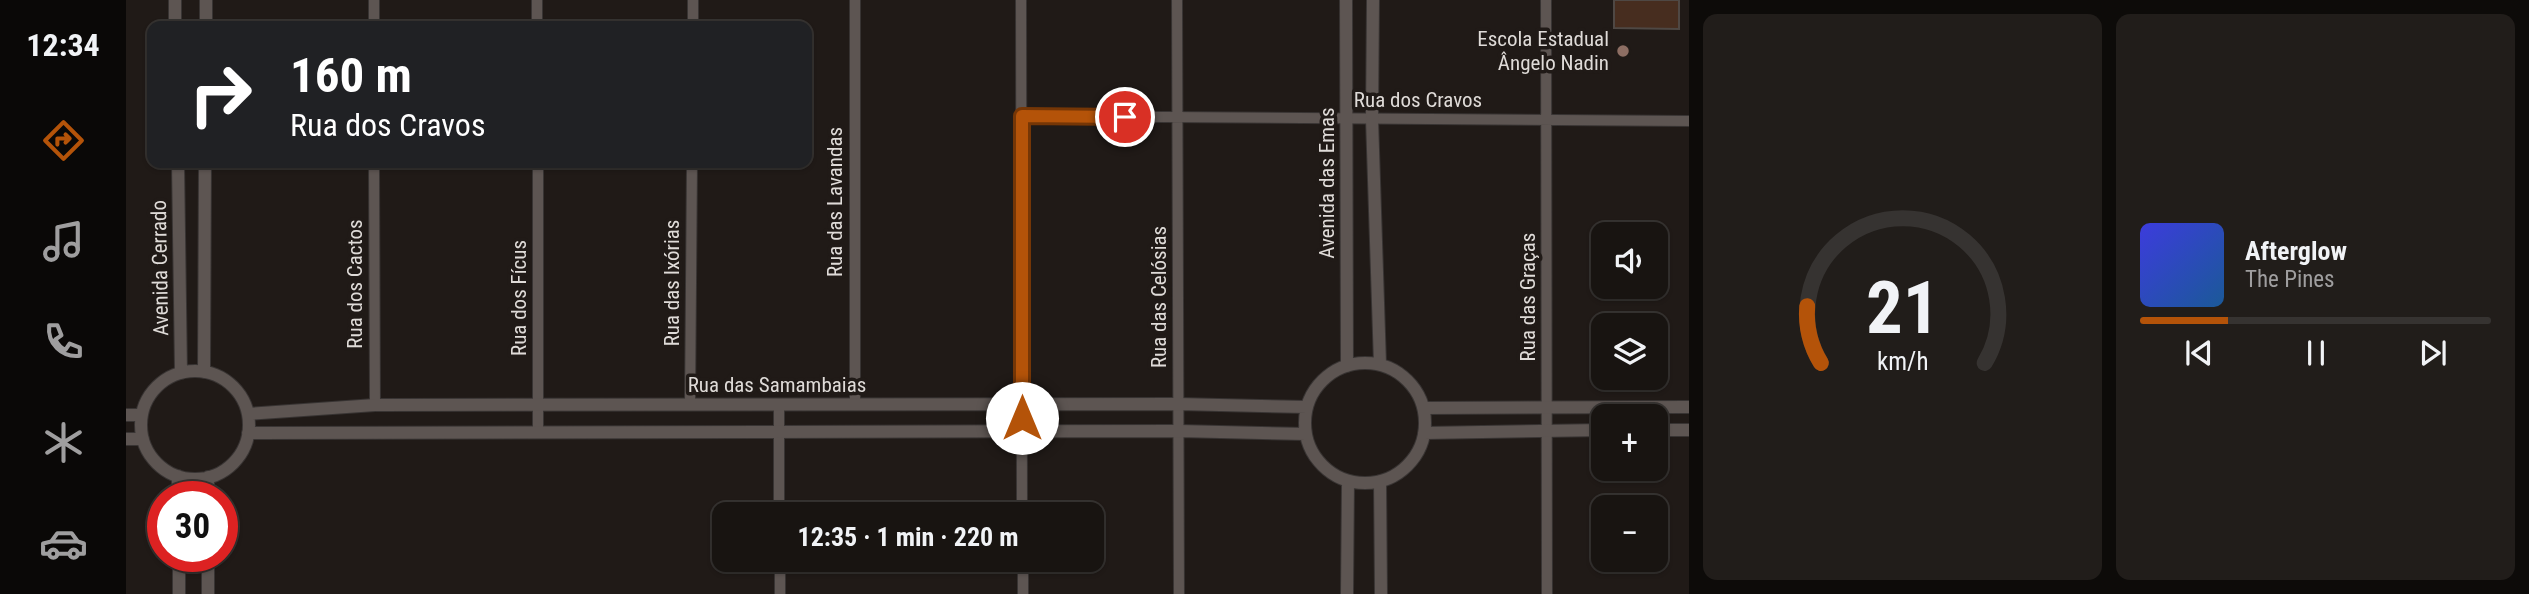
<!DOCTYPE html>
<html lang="pt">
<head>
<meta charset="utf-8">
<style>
  :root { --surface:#181411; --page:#211d1a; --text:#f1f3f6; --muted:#9f9e9f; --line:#363331; --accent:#b45309 }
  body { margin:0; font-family:"Roboto Condensed",sans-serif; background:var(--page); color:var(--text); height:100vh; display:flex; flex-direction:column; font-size:26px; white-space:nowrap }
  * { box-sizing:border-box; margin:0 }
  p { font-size:23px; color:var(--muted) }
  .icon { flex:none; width:38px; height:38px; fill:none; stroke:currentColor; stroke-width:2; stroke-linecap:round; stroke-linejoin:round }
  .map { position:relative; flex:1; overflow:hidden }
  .drawer { display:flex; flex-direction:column; gap:14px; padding:14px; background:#0d0b09; width:840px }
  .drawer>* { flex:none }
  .top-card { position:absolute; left:21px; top:21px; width:665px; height:147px; border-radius:14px; box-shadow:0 2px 5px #0004,0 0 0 2px var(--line); background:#202124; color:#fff; overflow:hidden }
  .tools { position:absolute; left:1465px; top:222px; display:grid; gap:14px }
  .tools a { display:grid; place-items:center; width:77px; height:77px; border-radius:14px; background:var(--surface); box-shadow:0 2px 5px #0004,0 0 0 2px var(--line); font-size:35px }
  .speed { position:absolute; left:21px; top:481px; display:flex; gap:14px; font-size:35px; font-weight:700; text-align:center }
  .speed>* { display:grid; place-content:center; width:91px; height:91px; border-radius:50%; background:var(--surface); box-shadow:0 2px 5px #0004,0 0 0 2px var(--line); line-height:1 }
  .speed .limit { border:10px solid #d22; background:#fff; color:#111 }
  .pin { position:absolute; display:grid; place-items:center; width:60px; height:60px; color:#fff; margin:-30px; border:4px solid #fff; border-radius:50%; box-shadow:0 2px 7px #0007 }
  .me { position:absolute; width:77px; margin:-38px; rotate:0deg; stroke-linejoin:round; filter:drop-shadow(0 0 5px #0008) }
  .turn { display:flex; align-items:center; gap:24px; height:147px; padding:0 28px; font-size:32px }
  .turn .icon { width:91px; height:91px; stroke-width:2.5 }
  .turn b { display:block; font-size:49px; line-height:60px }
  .drawer .tile { flex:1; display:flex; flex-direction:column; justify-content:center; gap:10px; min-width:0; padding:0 24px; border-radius:14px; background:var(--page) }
  .drawer .dial { align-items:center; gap:0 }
  .dial svg { height:182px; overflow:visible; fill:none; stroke:var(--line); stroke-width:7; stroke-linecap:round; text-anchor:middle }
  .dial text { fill:var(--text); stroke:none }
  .song { display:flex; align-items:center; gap:21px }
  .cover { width:84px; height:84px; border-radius:10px; background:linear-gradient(135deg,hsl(240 70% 55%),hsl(210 70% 35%)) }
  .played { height:7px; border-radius:4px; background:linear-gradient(90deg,var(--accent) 25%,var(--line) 25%) }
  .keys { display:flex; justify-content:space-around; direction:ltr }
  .drawer .tiles { flex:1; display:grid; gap:14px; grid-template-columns:repeat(2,1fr) }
  .trip { position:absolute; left:586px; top:502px; width:392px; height:70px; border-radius:14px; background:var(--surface); box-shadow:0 2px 5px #0004,0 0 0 2px var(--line); font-weight:700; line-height:70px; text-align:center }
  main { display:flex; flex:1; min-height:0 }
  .menu { display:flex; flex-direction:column; width:126px; justify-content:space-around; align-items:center; background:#0a0807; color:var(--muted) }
  .menu .icon { width:49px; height:49px }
  .menu .current { color:var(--accent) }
  .menu b { font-size:32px; color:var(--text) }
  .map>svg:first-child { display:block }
  .building { fill:#472d1f; stroke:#4f4844; stroke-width:2 }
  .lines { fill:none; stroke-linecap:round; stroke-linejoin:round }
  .minor-casing { stroke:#383433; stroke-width:12 }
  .tertiary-casing { stroke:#383433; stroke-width:14 }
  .minor { stroke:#5d5552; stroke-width:10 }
  .tertiary { stroke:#5d5552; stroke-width:12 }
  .route-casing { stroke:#753606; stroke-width:18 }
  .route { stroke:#b45309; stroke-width:12 }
  .education-dot { fill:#8d6e63; stroke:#201a17; stroke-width:2.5 }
  .labels { text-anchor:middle; stroke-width:7; stroke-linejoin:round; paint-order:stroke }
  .poi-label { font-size:21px; fill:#dfdbd8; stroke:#201a17; text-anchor:end }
  .street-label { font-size:21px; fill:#dfdbd8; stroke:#201a17 }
</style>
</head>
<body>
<main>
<nav class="menu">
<b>12:34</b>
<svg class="icon current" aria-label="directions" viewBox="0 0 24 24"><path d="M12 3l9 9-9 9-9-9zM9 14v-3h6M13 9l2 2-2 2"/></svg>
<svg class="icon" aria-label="music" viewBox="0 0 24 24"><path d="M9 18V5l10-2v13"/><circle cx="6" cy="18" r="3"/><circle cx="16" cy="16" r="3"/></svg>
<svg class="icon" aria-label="phone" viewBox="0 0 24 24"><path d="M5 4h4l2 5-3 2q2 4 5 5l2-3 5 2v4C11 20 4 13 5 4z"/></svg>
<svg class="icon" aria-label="climate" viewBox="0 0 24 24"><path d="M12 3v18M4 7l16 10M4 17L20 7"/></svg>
<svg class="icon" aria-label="car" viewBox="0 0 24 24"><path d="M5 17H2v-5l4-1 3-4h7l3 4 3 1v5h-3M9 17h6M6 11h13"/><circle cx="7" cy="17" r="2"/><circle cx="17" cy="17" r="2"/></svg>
</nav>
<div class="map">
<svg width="1563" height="594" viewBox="0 0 1563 594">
  <rect width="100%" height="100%" fill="#201a17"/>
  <!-- building -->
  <path class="building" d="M1488,0H1553V29L1488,28Z"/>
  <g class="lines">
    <!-- minor casing -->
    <g class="minor-casing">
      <path id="minor" d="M248,0V26
        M411,0V26
        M729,0V404
        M895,0L896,514
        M1051,0L1053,594
        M1420,0L1421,594
        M567,26V0
        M896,116L1563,121
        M248,163L249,405
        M412,163V433
        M564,404L566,163
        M653,404V514
        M654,560V594
        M897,560V594"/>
    </g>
    <!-- tertiary casing -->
    <g class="tertiary-casing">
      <path id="tertiary" d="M49,0V26
        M1220,0L1221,366
        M1247,0L1246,119L1254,364
        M80,26V0
        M52,163L55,373
        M1179 423a60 60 0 1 1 120 0a60 60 0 1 1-120 0Z
        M15 425a54 54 0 1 1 108 0a54 54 0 1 1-108 0Z
        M78,372L79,163
        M1298,408L1563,407
        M122,414L249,405L1052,404L1181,407
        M0,415H16
        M1530,430H1563
        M122,433L1053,431L1180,434
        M1298,433L1477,430
        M0,439H17
        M52,476V497
        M82,477V497
        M1254,481L1255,594
        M53,556V594
        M82,556V594
        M1221,594L1222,481"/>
    </g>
    <!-- minor -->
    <use href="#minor" class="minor"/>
    <!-- tertiary -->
    <use href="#tertiary" class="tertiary"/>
  </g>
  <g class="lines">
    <!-- route casing -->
    <g class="route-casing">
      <path id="route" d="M896,418V116L999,117"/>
    </g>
    <!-- route -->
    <use href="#route" class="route"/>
  </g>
  <!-- markers -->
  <circle class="education-dot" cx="1497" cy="51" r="7"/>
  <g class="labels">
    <!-- poi labels -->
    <g class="poi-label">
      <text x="1483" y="46">Escola Estadual<tspan x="1483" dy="24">Ângelo Nadin</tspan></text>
    </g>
    <!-- street labels -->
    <g class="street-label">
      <text x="1292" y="107">Rua dos Cravos</text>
      <text transform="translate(1201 183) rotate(-90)" y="7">Avenida das Emas</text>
      <text transform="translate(709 202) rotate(-90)" y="7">Rua das Lavandas</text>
      <text transform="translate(34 268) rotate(-91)" y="7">Avenida Cerrado</text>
      <text transform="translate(546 283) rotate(-90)" y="7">Rua das Ixórias</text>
      <text transform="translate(229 284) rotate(-90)" y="7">Rua dos Cactos</text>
      <text transform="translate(1033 297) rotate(-90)" y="7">Rua das Celósias</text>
      <text transform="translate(1402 297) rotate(-90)" y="7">Rua das Graças</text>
      <text transform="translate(393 298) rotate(-90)" y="7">Rua dos Fícus</text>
      <text x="651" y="392">Rua das Samambaias</text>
    </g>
  </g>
</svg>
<div class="tools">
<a><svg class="icon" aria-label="sound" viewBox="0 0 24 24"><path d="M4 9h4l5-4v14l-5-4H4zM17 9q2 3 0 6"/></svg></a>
<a><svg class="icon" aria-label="layers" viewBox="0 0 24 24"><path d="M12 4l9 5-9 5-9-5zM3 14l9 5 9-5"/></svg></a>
<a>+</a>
<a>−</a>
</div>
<div class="speed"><div class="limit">30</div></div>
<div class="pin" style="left:999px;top:117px;background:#d93025"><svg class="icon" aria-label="arrive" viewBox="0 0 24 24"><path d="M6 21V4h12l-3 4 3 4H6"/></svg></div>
<svg class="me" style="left:896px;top:418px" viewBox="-20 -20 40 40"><circle r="19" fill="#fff"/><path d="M0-13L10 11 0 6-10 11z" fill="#b45309"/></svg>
<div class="trip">12:35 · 1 min · 220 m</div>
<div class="top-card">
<div class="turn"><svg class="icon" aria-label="right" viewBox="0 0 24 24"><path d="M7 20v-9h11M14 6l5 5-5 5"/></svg><div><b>160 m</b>Rua dos Cravos</div></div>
</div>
</div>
<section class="drawer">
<div class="tiles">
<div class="tile dial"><svg viewBox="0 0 100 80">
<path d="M14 69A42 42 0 1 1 86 69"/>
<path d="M14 69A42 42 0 0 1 8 44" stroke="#b45309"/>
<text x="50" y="56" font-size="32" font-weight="700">21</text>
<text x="50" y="72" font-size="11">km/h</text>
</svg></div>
<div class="tile">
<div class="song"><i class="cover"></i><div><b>Afterglow</b><p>The Pines</p></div></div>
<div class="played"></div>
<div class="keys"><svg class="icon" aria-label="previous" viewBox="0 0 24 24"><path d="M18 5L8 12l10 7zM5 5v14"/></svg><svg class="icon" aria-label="pause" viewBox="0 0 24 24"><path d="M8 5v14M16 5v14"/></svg><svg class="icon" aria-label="next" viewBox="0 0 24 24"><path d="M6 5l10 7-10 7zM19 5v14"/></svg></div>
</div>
</div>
</section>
</main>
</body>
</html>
